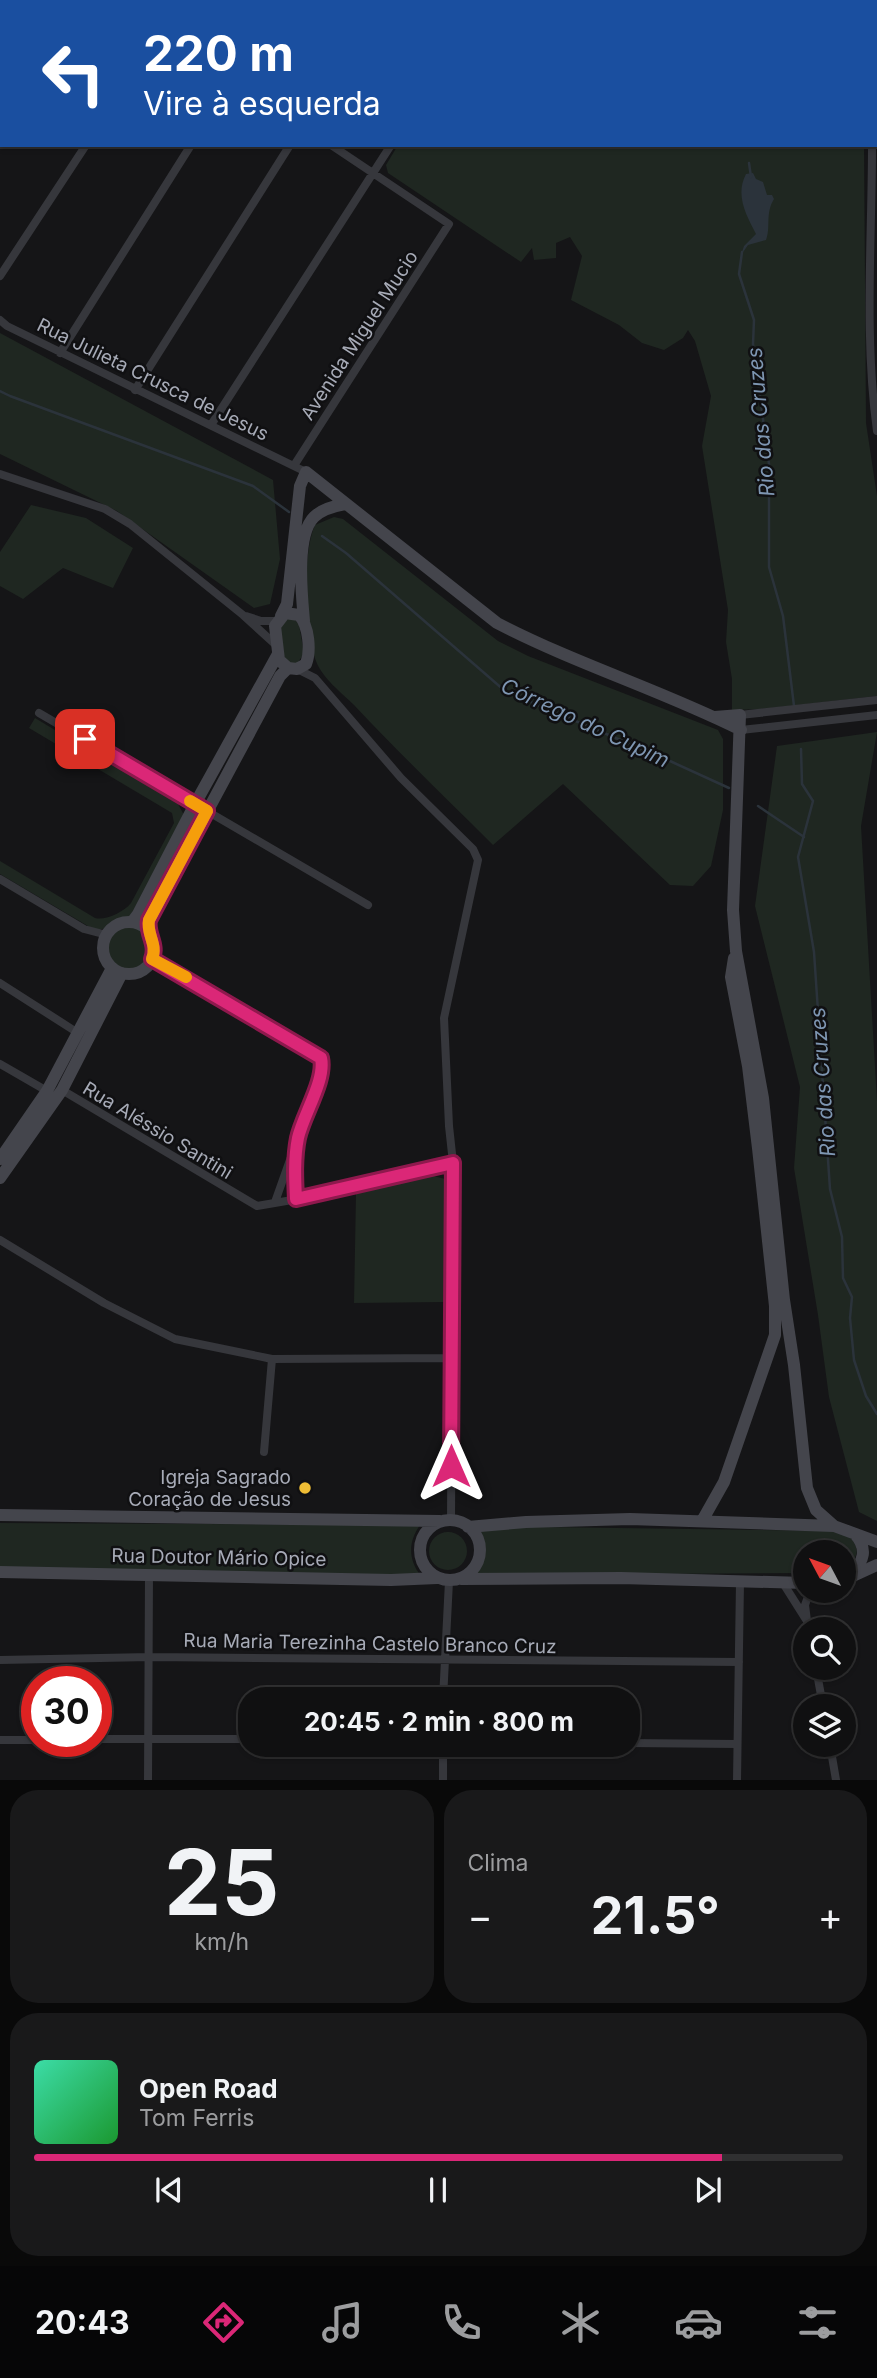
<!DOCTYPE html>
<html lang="pt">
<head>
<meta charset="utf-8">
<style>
  :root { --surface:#101011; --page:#19191a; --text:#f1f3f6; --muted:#9c9d9f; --line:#303031; --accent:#db2777 }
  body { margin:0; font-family:Inter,sans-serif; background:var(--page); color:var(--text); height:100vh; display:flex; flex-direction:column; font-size:26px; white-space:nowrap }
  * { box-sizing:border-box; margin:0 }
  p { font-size:23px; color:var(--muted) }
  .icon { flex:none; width:38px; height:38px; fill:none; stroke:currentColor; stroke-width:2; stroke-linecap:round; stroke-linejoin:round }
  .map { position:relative; height:1780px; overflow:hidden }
  .sheet { display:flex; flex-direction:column; gap:10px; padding:10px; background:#090909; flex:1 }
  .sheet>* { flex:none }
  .top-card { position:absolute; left:0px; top:0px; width:878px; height:147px; box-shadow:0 2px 5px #0004,0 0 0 2px var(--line); background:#1a4fa0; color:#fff; overflow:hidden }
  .needle { width:46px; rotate:311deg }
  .fabs { position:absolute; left:793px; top:1540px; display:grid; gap:14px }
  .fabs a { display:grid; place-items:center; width:63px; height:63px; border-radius:50%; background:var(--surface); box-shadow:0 2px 5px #0004,0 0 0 2px var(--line); font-size:35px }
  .speed { position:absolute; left:21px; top:1666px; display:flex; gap:14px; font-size:35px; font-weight:700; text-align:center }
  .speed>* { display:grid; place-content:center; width:91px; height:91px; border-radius:50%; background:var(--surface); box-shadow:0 2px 5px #0004,0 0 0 2px var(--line); line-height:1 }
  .speed .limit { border:10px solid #d22; background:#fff; color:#111 }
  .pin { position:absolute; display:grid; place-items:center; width:60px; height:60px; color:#fff; margin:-30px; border-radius:14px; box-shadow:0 4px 10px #0006 }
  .me { position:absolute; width:77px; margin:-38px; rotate:0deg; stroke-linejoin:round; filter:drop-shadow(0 0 5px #0008) }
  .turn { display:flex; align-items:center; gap:24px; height:147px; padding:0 28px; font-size:32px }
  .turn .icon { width:91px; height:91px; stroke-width:2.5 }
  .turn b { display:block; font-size:49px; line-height:60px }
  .big { font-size:52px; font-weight:700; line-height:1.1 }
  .sheet .card { flex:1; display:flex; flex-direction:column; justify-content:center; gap:10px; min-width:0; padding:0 24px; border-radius:28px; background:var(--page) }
  .sheet .dial { align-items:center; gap:0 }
  .dial b { font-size:91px; line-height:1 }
  .song { display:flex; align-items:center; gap:21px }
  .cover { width:84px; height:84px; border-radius:10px; background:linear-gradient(135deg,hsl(160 70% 55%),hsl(130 70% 35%)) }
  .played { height:7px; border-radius:4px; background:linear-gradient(90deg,var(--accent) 85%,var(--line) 85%) }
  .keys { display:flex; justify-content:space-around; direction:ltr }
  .heat { display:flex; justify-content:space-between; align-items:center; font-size:38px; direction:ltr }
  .sheet .tiles { flex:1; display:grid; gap:10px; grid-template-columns:1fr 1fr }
  .card:last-child { grid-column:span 2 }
  .trip { position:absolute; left:238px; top:1687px; width:402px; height:70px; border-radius:28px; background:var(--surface); box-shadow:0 2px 5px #0004,0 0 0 2px var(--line); font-weight:700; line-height:70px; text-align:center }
  .dock { display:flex; height:112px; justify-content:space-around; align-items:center; background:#060607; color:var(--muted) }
  .dock .icon { width:49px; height:49px }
  .dock .on { color:var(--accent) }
  .dock b { font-size:32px; color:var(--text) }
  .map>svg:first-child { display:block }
  .green { fill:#1f2721 }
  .water { fill:#2b333b }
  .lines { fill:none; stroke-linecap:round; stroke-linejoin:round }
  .stream { stroke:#2b333b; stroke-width:2.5 }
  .street { stroke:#36373c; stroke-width:8 }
  .secondary { stroke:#44454c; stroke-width:12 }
  .route-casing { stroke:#8e194d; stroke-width:18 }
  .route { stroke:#db2777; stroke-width:12 }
  .slow { stroke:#f59e0b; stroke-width:12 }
  .poi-dot { fill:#efbd35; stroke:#101012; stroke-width:2.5 }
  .labels { text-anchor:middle; stroke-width:5; stroke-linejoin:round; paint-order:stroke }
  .street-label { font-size:19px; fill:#a7abb7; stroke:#101012 }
  .poi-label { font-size:19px; fill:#a7abb7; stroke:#101012; text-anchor:end }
  .water-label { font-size:21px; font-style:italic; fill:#7e96b2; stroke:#101012 }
</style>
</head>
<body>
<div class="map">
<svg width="877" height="1780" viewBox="0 0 877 1780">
  <rect width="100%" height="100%" fill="#151517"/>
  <!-- green -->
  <path class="green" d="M496,0H863V2H494Z
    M398,145H864L866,423L877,496V696L762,709L732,710V679L726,642L728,610L702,446L711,396L695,341L688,330L683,338L664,350L642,343L619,325L571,300L582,256L570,237L556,243V258L534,260L532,248L521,262L388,173L386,165Z
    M0,333L273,480L280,559L270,604L254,608L117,511L0,454Z
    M31,505L86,518L133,548L113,588L63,568L23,599L0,586V552Z
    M334,517L343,519L498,641L528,656L718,730L723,739V810L711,866L693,886L670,885L563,784L493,845C447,799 399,753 354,705C342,693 322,678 316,661C304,631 302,554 315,525Z
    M293,617L299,625L304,653L297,664L285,663L280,626L281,622Z
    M35,718L178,804L184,815L128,921C115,924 107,931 93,929L0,874V861L95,918C105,921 124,912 131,903L174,823L172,813L29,728Z
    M877,732L861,826L877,1101V1521L859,1512L829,1397L818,1315L794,1168L800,1087L755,906L777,746Z
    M106 948a22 22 0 1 1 44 0a22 22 0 1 1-44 0Z
    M430,1175L445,1179L447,1185L444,1302L354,1303L356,1194Z
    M0,1523L420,1525C408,1542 408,1560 421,1576L0,1567Z
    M475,1526L842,1531C858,1541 864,1557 844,1567V1552H805V1573L474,1575C487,1560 488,1542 475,1526Z
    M429 1551a19 19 0 1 1 38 0a19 19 0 1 1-38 0Z"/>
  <!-- water -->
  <path class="water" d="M753,173L756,179L763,182L767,195H772L774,199C765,213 771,228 766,240L748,245L741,255L744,246L756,234C746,215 735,195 746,174Z"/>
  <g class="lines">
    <!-- stream -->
    <path class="stream" d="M749,163L751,177
      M742,252L739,274L754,320L753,344L769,464V567L783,616L794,706
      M0,391L10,396L253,486L289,512
      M322,536L346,553L505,691L670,761L729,788
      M801,749L802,784L813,801L798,857L814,952L830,1189L842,1237L843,1278L852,1297L850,1318L854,1360L866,1396L877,1414
      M758,806L804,837"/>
    <!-- street -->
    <path class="street" d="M105,0L107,2
      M872,0V2
      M77,2L78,0
      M179,2L181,0
      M284,2L285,0
      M384,2L385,0
      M487,2L488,0
      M0,75L2,76
      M0,121L2,118
      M872,145C872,241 864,336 877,431
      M0,276L86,145
      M0,320L7,326L306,472
      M60,353L191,145
      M135,390L290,145
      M211,425L391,145
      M295,464L449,224L331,145
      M0,474L105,509L130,524L243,615L276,645
      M246,616L261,621H277
      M297,669L315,678L401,778L473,849L478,860L444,1018L449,1126L453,1163L451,1520
      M39,713L368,905
      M740,715L877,700
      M741,730L877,715
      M0,879L84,929L107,935
      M152,959L321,1058L322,1063L319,1078L275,1202
      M0,983L78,1033
      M0,1064L47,1091
      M62,1090L257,1206L298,1199L453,1163
      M296,1199L297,1146
      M0,1240L104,1303L175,1339L272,1359L450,1358
      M264,1452L272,1359
      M783,1583L807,1621
      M808,1629L805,1605L810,1591
      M0,1660L150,1657L739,1662
      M816,1668L823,1706
      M443,1699L449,1581
      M96,1739H250
      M0,1740H37
      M628,1743L737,1744
      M443,1745V1780
      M830,1745L836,1780
      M148,1780L149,1575
      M737,1780L740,1582"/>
    <!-- secondary -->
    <path class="secondary" d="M285,613L299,615C309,626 311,651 306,664L297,669L288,668L279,660L275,626Z
      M281,616L287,604L300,486L306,472L497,623C576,664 661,690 741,730
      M304,621C302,597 295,536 314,517C322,509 334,506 345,504
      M715,717L740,715L733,910L736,951L763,1098L784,1300L794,1365L807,1488L816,1510L834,1526
      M132,922L138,914L195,804L278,654
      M103 948a26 26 0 1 1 52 0a26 26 0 1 1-52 0Z
      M149,932L147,928L149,920L280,676L288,668
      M0,1159L47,1091L112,968
      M0,1178L62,1090L122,973
      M0,1515L440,1521
      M420 1550a30 30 0 1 1 60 0a30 30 0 1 1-60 0Z
      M702,1521L724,1482L775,1335V1306L758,1148L748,1066L731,977L734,958
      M468,1527L526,1522L630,1519L834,1526L877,1542
      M0,1572L391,1580L437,1578
      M851,1575C864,1561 868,1549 855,1534
      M461,1579L621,1578L805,1583
      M844,1580L877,1565"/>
  </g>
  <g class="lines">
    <!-- route casing -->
    <g class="route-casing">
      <path id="route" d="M85,739L207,811L149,920C146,934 158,944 152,959L321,1058C326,1080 303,1115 298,1138C294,1158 295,1179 296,1199L453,1163L451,1466"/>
    </g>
    <!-- route -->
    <use href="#route" class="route"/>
    <!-- slow -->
    <path class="slow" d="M186,977L152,959C158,944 146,934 149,920L207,811L190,801"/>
  </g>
  <!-- markers -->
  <circle class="poi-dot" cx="305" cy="1488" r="7"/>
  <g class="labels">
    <!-- street labels -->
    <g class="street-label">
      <text transform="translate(359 335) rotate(-57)" y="7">Avenida Miguel Mucio</text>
      <text transform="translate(153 379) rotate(26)" y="7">Rua Julieta Crusca de Jesus</text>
      <text transform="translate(158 1130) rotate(31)" y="7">Rua Aléssio Santini</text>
      <text transform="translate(219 1557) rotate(1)" y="7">Rua Doutor Mário Opice</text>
      <text transform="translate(370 1643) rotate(1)" y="7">Rua Maria Terezinha Castelo Branco Cruz</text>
    </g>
    <!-- poi labels -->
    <g class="poi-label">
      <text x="291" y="1484">Igreja Sagrado<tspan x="291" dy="22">Coração de Jesus</tspan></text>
    </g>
    <!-- water labels -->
    <g class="water-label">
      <text transform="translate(761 422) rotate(-95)" y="7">Rio das Cruzes</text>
      <text transform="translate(585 723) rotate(25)" y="7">Córrego do Cupim</text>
      <text transform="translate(823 1082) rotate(-94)" y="7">Rio das Cruzes</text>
    </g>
  </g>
</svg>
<div class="fabs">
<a><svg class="needle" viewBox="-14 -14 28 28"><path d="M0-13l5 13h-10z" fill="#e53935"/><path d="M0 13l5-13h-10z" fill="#9c9d9f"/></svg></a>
<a><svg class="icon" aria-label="search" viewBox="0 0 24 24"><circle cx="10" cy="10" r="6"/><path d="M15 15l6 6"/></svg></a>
<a><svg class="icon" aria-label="layers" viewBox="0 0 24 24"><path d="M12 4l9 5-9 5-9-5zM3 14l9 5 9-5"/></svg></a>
</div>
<div class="speed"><div class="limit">30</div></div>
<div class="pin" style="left:85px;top:739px;background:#d93025"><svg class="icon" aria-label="arrive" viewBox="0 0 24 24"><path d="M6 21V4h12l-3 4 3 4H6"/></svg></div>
<svg class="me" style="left:451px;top:1466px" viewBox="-20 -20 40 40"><path d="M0-17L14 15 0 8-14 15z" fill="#db2777" stroke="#fff" stroke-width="4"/></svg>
<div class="trip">20:45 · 2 min · 800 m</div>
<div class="top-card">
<div class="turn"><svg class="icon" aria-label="left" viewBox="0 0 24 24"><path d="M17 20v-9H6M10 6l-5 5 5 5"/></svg><div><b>220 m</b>Vire à esquerda</div></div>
</div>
</div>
<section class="sheet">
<div class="tiles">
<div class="card dial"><b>25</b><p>km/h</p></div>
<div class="card"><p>Clima</p>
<div class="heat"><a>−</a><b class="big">21.5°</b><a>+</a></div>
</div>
<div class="card">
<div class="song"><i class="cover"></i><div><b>Open Road</b><p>Tom Ferris</p></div></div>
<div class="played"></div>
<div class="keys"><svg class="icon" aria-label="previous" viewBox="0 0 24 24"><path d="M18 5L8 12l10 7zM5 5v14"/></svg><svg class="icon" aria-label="pause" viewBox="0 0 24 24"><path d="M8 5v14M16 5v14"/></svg><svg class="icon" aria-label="next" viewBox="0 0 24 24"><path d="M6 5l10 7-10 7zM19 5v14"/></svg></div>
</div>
</div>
</section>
<nav class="dock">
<b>20:43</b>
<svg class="icon on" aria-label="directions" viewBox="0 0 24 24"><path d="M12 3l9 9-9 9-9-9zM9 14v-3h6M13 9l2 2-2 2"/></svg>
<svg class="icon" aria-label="music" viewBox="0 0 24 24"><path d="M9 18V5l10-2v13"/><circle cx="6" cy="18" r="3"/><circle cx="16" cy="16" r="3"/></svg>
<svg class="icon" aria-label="phone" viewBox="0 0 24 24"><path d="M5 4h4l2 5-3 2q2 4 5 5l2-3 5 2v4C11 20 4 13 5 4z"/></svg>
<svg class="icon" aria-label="climate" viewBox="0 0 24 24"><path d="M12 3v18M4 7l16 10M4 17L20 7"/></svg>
<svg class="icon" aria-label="car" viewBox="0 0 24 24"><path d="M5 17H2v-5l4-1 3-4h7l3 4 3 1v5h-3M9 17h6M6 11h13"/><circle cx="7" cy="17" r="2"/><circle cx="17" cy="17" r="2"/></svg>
<svg class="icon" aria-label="filters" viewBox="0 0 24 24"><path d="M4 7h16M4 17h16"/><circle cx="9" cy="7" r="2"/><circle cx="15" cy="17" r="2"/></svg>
</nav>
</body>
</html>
